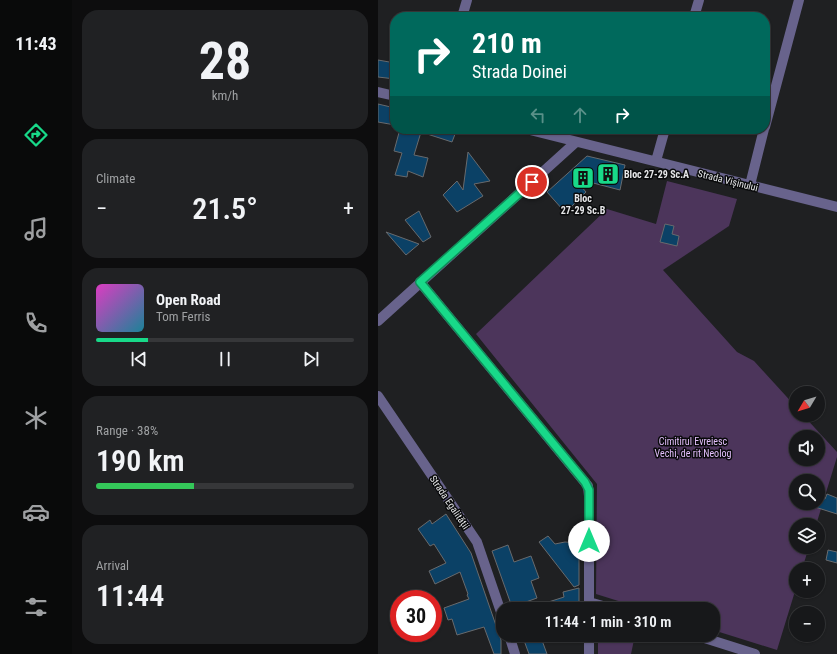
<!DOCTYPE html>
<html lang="en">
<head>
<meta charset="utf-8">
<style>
  :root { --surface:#17181a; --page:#202123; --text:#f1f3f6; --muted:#9ea0a2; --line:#363739; --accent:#18d989 }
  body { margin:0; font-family:"Roboto Condensed",sans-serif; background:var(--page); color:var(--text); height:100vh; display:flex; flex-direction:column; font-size:15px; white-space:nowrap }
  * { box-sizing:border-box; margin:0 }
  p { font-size:13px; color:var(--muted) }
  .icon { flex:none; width:22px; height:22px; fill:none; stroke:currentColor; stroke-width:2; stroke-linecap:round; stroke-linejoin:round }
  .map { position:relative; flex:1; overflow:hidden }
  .details { display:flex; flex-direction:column; gap:10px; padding:10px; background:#0d0d0e; width:306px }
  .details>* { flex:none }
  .banner { position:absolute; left:12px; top:12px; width:380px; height:122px; border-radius:16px; box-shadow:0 1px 3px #0004,0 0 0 1px var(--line); background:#00695c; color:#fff; overflow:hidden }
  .needle { width:26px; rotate:232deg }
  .fabs { position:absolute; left:411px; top:386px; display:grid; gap:8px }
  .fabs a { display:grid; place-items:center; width:36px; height:36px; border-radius:50%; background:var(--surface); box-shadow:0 1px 3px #0004,0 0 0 1px var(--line); font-size:20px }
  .speed { position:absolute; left:12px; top:590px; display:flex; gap:8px; font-size:20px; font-weight:700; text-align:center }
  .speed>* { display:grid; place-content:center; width:52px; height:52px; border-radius:50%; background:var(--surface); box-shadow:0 1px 3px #0004,0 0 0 1px var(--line); line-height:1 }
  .speed .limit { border:6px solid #d22; background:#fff; color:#111 }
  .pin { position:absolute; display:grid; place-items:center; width:34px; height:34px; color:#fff; margin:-17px; border:2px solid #fff; border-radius:50%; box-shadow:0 1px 4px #0007 }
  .me { position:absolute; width:44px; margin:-22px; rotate:0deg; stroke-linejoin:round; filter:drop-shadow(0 0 3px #0008) }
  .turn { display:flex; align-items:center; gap:14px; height:84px; padding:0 16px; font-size:18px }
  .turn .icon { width:52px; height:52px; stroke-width:2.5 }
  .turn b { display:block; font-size:28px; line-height:34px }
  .lanes { display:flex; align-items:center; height:38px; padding:0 16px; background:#0003; justify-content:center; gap:20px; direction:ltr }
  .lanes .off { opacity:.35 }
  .big { font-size:30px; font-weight:600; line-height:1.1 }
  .details .tile { flex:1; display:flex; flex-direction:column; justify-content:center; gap:6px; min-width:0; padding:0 14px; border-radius:16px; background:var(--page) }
  .details .dial { align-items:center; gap:0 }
  .dial b { font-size:52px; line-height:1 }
  .song { display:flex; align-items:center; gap:12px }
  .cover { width:48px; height:48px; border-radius:6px; background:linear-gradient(135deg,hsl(310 70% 55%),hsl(190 70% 35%)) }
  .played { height:4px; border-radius:2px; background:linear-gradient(90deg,var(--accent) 20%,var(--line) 20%) }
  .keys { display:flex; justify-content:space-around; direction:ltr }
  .heat { display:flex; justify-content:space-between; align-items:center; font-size:22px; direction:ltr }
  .charge { height:6px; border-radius:3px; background:linear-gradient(90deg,#34c759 38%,var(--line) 0) }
  .trip { position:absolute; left:118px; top:602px; width:224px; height:40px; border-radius:16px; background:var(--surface); box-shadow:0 1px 3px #0004,0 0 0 1px var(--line); font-weight:600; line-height:40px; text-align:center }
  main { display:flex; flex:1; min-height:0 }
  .dock { display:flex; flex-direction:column; width:72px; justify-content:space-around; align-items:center; background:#090a0a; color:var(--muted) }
  .dock .icon { width:28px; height:28px }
  .dock .current { color:var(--accent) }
  .dock b { font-size:18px; color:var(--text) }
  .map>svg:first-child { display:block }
  .green { fill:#4c355b; fill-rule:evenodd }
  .building { fill:#0b4166; stroke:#686a6d }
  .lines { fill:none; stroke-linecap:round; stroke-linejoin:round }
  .minor { stroke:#68638c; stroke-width:10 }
  .route-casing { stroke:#108d59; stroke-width:10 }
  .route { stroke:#18d989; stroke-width:7 }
  .labels { text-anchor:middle; stroke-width:3; stroke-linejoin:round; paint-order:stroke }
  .poi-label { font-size:10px; font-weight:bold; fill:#e6e7e9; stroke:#090a0b; text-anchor:start }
  .street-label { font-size:10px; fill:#e6e7e9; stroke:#090a0b }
  .park-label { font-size:10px; fill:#e3bffc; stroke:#090a0b }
</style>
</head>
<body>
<main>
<nav class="dock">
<b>11:43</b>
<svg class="icon current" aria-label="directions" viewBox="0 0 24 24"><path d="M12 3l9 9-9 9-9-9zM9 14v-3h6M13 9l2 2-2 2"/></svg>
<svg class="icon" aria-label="music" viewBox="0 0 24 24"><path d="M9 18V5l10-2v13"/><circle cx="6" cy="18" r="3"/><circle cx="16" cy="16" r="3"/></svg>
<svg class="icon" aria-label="phone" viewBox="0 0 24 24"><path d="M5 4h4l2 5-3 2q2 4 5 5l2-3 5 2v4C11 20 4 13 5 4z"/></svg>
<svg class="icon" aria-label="climate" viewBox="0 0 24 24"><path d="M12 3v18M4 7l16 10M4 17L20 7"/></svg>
<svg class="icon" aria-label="car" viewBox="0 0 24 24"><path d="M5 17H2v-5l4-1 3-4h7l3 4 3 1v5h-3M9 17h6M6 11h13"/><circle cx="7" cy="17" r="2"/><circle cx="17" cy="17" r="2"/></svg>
<svg class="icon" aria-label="filters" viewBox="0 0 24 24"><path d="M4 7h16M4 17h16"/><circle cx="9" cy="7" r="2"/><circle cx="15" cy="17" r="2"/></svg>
</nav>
<section class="details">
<div class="tile dial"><b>28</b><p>km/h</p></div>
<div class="tile"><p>Climate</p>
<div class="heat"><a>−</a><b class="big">21.5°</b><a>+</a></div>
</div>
<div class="tile">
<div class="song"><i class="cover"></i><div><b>Open Road</b><p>Tom Ferris</p></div></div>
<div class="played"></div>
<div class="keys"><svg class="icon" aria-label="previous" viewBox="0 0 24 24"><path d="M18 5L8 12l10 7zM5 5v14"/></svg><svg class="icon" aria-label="pause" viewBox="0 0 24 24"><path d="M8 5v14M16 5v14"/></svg><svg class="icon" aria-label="next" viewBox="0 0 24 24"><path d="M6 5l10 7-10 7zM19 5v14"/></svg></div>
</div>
<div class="tile"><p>Range · 38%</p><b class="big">190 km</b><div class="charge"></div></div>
<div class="tile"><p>Arrival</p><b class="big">11:44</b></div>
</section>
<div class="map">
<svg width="459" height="654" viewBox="0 0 459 654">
  <rect width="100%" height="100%" fill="#1f2022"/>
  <!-- green -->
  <path class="green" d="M289,181L359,199L351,226L285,270L359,352L376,361L418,407V415H425L459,452V457L438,525H418V547H431L424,569H418V588L399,650L335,630V609H266L218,594L219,484L98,334L229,209L278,224ZM418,437H440V459H418ZM418,481H440V503H418Z
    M220,635H257L253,654H220Z"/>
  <!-- building -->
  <path class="building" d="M0,60L17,63V79L0,77Z
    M0,104L17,108V125L0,122Z
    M22,129H79L74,142L43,132L36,155L50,158L45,177L30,171L29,177L17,175L24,153L16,151Z
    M90,152L112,181L96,184L105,196L79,212L65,195L79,181L85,190Z
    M209,156L247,165L242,190L196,178L208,192L192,208L190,205L185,210L169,192Z
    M41,211L53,237L45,242L27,220Z
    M287,224L296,226L294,234L301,236L299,246L282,242Z
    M8,232L41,244L28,255Z
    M449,494L459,498V514L437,507L439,503H440V497L447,499Z
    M68,514L93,553L123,640V654H116L106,627L79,635L74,619L70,620L66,608L91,599L89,595L90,594L82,572L57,584L51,571L68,563L56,544L52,546L40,529L52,520L54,524Z
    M170,536L177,544L187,542L201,543V585L196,587L161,542Z
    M130,545L136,562L153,556L161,578L153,581L159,598L134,607L114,551Z
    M450,550L459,552V563L448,560Z
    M201,588V604L184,609H155V607L186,597L185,592Z
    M144,635H162L169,654H151Z"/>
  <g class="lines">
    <!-- minor -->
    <path class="minor" d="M84,17L89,0
      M316,17L321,0
      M0,92L17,96
      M387,127L421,0
      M148,129L459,207
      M278,161L287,129
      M372,185L386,129
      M42,282L210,486L211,496V609
      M0,321L198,142
      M0,396L99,542L125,618
      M211,602L235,609
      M131,635L137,654
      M317,635L377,654
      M211,654V635"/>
  </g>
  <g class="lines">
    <!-- route casing -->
    <g class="route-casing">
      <path id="route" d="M154,182L42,282L207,482L211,490V541"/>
    </g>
    <!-- route -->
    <use href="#route" class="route"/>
  </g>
  <!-- icons -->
  <defs>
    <g id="building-square" transform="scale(1.15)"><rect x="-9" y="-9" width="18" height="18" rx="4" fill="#18d989" stroke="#090a0b"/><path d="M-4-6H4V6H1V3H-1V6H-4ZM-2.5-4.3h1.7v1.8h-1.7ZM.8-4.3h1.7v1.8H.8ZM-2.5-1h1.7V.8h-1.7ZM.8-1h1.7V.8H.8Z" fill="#111"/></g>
  </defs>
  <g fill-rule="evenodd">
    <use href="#building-square" x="230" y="174"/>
    <use href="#building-square" x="205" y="178"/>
  </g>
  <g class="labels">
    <!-- poi labels -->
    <g class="poi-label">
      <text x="246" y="178">Bloc 27-29 Sc.A</text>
      <text x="205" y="202" text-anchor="middle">Bloc<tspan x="205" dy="12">27-29 Sc.B</tspan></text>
    </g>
    <!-- street labels -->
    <g class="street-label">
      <text transform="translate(350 180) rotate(14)" y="4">Strada Vișinului</text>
      <text transform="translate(72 502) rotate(56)" y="4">Strada Egalității</text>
    </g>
    <!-- park labels -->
    <g class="park-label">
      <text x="315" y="445">Cimitirul Evreiesc<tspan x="315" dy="12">Vechi, de rit Neolog</tspan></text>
    </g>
  </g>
</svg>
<div class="fabs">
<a><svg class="needle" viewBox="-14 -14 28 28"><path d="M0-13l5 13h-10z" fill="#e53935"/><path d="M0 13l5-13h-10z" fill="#9ea0a2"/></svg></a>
<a><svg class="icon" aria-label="sound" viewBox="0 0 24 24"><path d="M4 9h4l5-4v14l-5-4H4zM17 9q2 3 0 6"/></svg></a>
<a><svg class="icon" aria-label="search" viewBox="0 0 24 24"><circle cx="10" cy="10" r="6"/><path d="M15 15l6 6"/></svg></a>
<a><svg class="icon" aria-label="layers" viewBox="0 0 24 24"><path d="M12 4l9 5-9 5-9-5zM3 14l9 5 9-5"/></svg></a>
<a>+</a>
<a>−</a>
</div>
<div class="speed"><div class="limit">30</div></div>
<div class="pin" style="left:154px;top:182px;background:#d93025"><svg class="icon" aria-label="arrive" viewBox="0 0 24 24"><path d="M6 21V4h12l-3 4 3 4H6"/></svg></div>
<svg class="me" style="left:211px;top:541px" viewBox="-20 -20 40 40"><circle r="19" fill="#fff"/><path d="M0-13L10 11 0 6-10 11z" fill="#18d989"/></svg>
<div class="trip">11:44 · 1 min · 310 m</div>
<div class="banner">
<div class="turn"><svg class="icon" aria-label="right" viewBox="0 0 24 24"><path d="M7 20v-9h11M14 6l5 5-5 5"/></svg><div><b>210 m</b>Strada Doinei</div></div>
<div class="lanes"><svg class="icon off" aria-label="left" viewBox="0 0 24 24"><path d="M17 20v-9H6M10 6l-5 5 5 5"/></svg><svg class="icon off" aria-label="ahead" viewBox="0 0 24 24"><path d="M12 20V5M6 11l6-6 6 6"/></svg><svg class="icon" aria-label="right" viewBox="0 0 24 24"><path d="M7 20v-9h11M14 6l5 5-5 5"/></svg></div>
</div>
</div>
</main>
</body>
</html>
